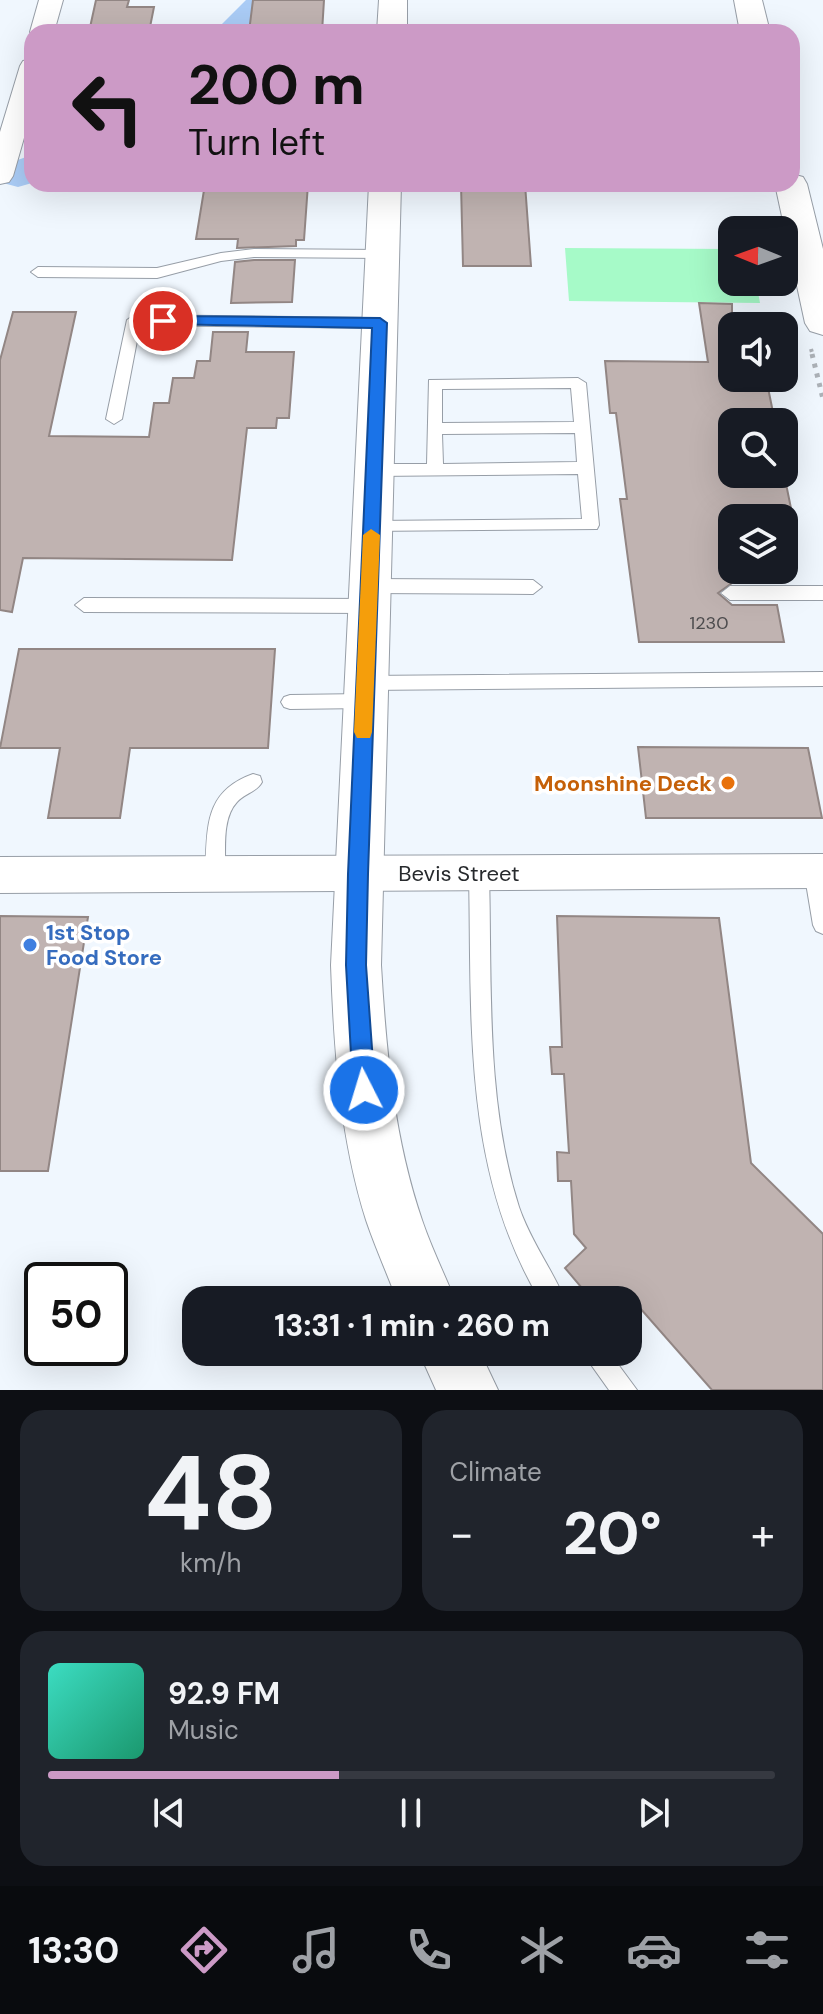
<!DOCTYPE html>
<html lang="en">
<head>
<meta charset="utf-8">
<style>
  :root { --surface:#171b24; --page:#20242c; --text:#f1f3f6; --muted:#9ea1a6; --line:#363941; --accent:#cc9ac6 }
  body { margin:0; font-family:"DM Sans",sans-serif; background:var(--page); color:var(--text); height:100vh; display:flex; flex-direction:column; font-size:30px; white-space:nowrap }
  * { box-sizing:border-box; margin:0 }
  p { font-size:26px; color:var(--muted) }
  .icon { flex:none; width:44px; height:44px; fill:none; stroke:currentColor; stroke-width:2; stroke-linecap:round; stroke-linejoin:round }
  .map { position:relative; height:1390px; overflow:hidden }
  .drawer { display:flex; flex-direction:column; gap:20px; padding:20px; background:#0d0f14; flex:1 }
  .drawer>* { flex:none }
  .hud { position:absolute; left:24px; top:24px; width:776px; height:168px; border-radius:24px; box-shadow:0 8px 32px #0002; background:#cc9ac6; color:#111; overflow:hidden }
  .needle { width:52px; rotate:271deg }
  .controls { position:absolute; left:718px; top:216px; display:grid; gap:16px }
  .controls a { display:grid; place-items:center; width:80px; height:80px; border-radius:16px; background:var(--surface); box-shadow:0 8px 32px #0002; font-size:40px }
  .speed { position:absolute; left:24px; top:1262px; display:flex; gap:16px; font-size:40px; font-weight:700; text-align:center }
  .speed>* { display:grid; place-content:center; width:104px; height:104px; border-radius:50%; background:var(--surface); box-shadow:0 8px 32px #0002; line-height:1 }
  .speed .limit { border:4px solid #111; border-radius:12px; background:#fff; color:#111 }
  .pin { position:absolute; display:grid; place-items:center; width:68px; height:68px; color:#fff; margin:-34px; border:4px solid #fff; border-radius:50%; box-shadow:0 2px 8px #0007 }
  .me { position:absolute; width:88px; margin:-44px; rotate:355deg; stroke-linejoin:round; filter:drop-shadow(0 0 6px #0008) }
  .turn { display:flex; align-items:center; gap:28px; height:168px; padding:0 32px; font-size:36px }
  .turn .icon { width:104px; height:104px; stroke-width:2.5 }
  .turn b { display:block; font-size:56px; line-height:68px }
  .big { font-size:60px; font-weight:800; line-height:1.1 }
  .drawer .card { flex:1; display:flex; flex-direction:column; justify-content:center; gap:12px; min-width:0; padding:0 28px; border-radius:24px; background:var(--page) }
  .drawer .dial { align-items:center; gap:0 }
  .dial b { font-size:104px; line-height:1 }
  .song { display:flex; align-items:center; gap:24px }
  .cover { width:96px; height:96px; border-radius:12px; background:linear-gradient(135deg,hsl(170 70% 55%),hsl(160 70% 35%)) }
  .played { height:8px; border-radius:4px; background:linear-gradient(90deg,var(--accent) 40%,var(--line) 40%) }
  .keys { display:flex; justify-content:space-around; direction:ltr }
  .heat { display:flex; justify-content:space-between; align-items:center; font-size:44px; direction:ltr }
  .drawer .tiles { flex:1; display:grid; gap:20px; grid-template-columns:1fr 1fr }
  .card:last-child { grid-column:span 2 }
  .trip { position:absolute; left:182px; top:1286px; width:460px; height:80px; border-radius:24px; background:var(--surface); box-shadow:0 8px 32px #0002; font-weight:800; line-height:80px; text-align:center }
  .tab-bar { display:flex; height:128px; justify-content:space-around; align-items:center; background:#090b0e; color:var(--muted) }
  .tab-bar .icon { width:56px; height:56px }
  .tab-bar .selected { color:var(--accent) }
  .tab-bar b { font-size:36px; color:var(--text) }
  .map>svg:first-child { display:block }
  .green { fill:#a6fac8 }
  .lines { fill:none; stroke-linecap:round; stroke-linejoin:round }
  .river { fill:#aaccf6; fill-rule:evenodd }
  .building { fill:#c0b3b1; stroke:#928684; stroke-width:2 }
  .lane-casing { stroke:#979ea7; stroke-width:2 }
  .street-casing { stroke:#979ea7; stroke-width:2 }
  .secondary-casing { stroke:#979ea7; stroke-width:2 }
  .path-far1 { stroke:#adb2b8; stroke-width:4; stroke-dasharray:3 4; stroke-linecap:butt }
  .path { stroke:#adb2b8; stroke-width:5; stroke-dasharray:4 6; stroke-linecap:butt }
  .lane { fill:#fff; fill-rule:evenodd }
  .street { fill:#fff; fill-rule:evenodd }
  .secondary { fill:#fff; fill-rule:evenodd }
  .route { fill:#1a73e8; stroke:#114b97; stroke-width:2 }
  .slow { fill:#f59e0b }
  .food-dot { fill:#e8710a; stroke:#fff; stroke-width:3 }
  .shop-dot { fill:#3f7fe0; stroke:#fff; stroke-width:3 }
  .labels { text-anchor:middle; stroke-width:7; stroke-linejoin:round; paint-order:stroke }
  .number-label { font-size:18px; fill:#4d4c4e }
  .food-label { font-size:22px; font-weight:bold; fill:#c56008; stroke:#fff; text-anchor:end }
  .street-label { font-size:22px; fill:#272a2d; stroke:#fff }
  .shop-label { font-size:22px; font-weight:bold; fill:#366cbe; stroke:#fff; text-anchor:start }
</style>
</head>
<body>
<div class="map">
<svg width="823" height="1390" viewBox="0 0 823 1390">
  <rect width="100%" height="100%" fill="#f0f7fe"/>
  <!-- green -->
  <path class="green" d="M565,248L732,249V282H756L760,303L569,301Z"/>
  <g class="lines">
    <!-- river -->
    <path class="river" d="M246,0H287L255,32H214Z
      M32,155V183L18,187L3,183L0,169L3,165Z"/>
  </g>
  <!-- building -->
  <path class="building" d="M96,0H129L127,7H154L149,32H89Z
    M253,0H324L322,32H249Z
    M205,184H308L304,240H296V246L237,248L238,239H196Z
    M461,184H525L531,266H463Z
    M254,260H295L292,302L231,303L235,262Z
    M699,303L732,304V378H766L775,422H732V474H784L793,518H732V583L718,593L732,605H777L784,642H639L620,499H627L616,413H610L605,361L708,362Z
    M13,312H76L49,436L149,437L154,403H169L173,378H194L197,361H210L213,332H248L246,352H294L289,418H277L276,428H247L232,560L23,558L12,612L0,610V360Z
    M19,649H275L268,748H130L120,818H48L60,748H0Z
    M638,747L808,748L822,818H646Z
    M0,916L88,917L48,1171H0Z
    M557,916L719,918L751,1163L823,1234V1390H712L633,1300H592L565,1268L586,1248L574,1234L571,1181H558L557,1152L569,1153L564,1074H552L550,1047H562Z"/>
  <g class="lines">
    <!-- lane casing -->
    <g class="lane-casing">
      <path id="lane" d="M254,249L383,250L390,254L383,258L254,257L221,261L157,278L38,277L31,272L38,267L157,268L221,253Z
        M134,315L380,318L387,323L380,328L140,325L122,419L114,424L106,419L127,320Z
        M578,378L586,383L599,525L597,529L366,531L364,527L366,523L372,521L582,519L578,474L374,476L366,470L374,464H427L429,380ZM571,388L574,422L442,423V389ZM575,433L577,462L443,464L442,434Z
        M369,579L533,580L542,587L533,594L369,593L360,586Z
        M730,586H823V600H730L721,593Z
        M84,598L369,599L378,606L369,613L84,612L75,605Z
        M823,672V686L365,690L359,688L356,683L359,678L365,676Z
        M364,694L370,696L373,701L370,706L364,708L290,709L284,707L281,702L284,697L290,695Z
        M253,774L260,776L262,782C257,792 245,793 237,802C221,819 226,852 225,873L222,879L215,882L208,879L205,873C208,828 203,792 253,774Z
        M814,862L823,869V934L816,931L813,925L804,871L807,865Z
        M479,863L486,866L489,872C492,982 485,1101 519,1207C531,1242 551,1267 565,1300H540C462,1169 472,1019 469,872L472,866Z
        M582,1352H609L637,1390H609Z"/>
    </g>
    <!-- street casing -->
    <g class="street-casing">
      <path id="street" d="M39,0H63L54,32H32V35L30,32Z
        M32,59V110L13,176L9,182L0,184V132L20,66L23,61Z
        M823,854V888L0,893V857Z"/>
    </g>
    <!-- secondary casing -->
    <g class="secondary-casing">
      <path id="secondary" d="M379,0H407V32H377Z
        M734,0H762L770,32H740Z
        M792,174L803,177L807,184L823,249V335L810,331L805,323L775,184H792Z
        M369,184H401L381,965C386,1051 394,1138 422,1220C431,1247 444,1273 455,1300H397C387,1273 375,1247 366,1220C340,1137 334,1051 331,965Z
        M419,1352H480L498,1390H436Z"/>
    </g>
    <!-- path-far1 -->
    <path class="path-far1" d="M811,349L813,356"/>
    <!-- path -->
    <path class="path" d="M812,354L823,399"/>
    <!-- lane -->
    <use href="#lane" class="lane"/>
    <!-- street -->
    <use href="#street" class="street"/>
    <!-- secondary -->
    <use href="#secondary" class="secondary"/>
  </g>
  <!-- route -->
  <path class="route" d="M163,316L380,318L387,323L368,874L366,965L375,1090L372,1098L364,1101L356,1098L353,1090L346,965L348,874L372,328L158,324L155,321Z"/>
  <!-- slow -->
  <path class="slow" d="M371,529L380,535L372,732L370,738H357L354,732L363,535Z"/>
  <!-- markers -->
  <circle class="food-dot" cx="728" cy="783" r="8"/>
  <circle class="shop-dot" cx="30" cy="945" r="8"/>
  <g class="labels">
    <!-- number labels -->
    <g class="number-label">
      <text x="709" y="629">1230</text>
    </g>
    <!-- food labels -->
    <g class="food-label">
      <text x="712" y="791">Moonshine Deck</text>
    </g>
    <!-- street labels -->
    <g class="street-label">
      <text x="459" y="881">Bevis Street</text>
    </g>
    <!-- shop labels -->
    <g class="shop-label">
      <text x="46" y="940">1st Stop<tspan x="46" dy="25">Food Store</tspan></text>
    </g>
  </g>
</svg>
<div class="controls">
<a><svg class="needle" viewBox="-14 -14 28 28"><path d="M0-13l5 13h-10z" fill="#e53935"/><path d="M0 13l5-13h-10z" fill="#9ea1a6"/></svg></a>
<a><svg class="icon" aria-label="sound" viewBox="0 0 24 24"><path d="M4 9h4l5-4v14l-5-4H4zM17 9q2 3 0 6"/></svg></a>
<a><svg class="icon" aria-label="search" viewBox="0 0 24 24"><circle cx="10" cy="10" r="6"/><path d="M15 15l6 6"/></svg></a>
<a><svg class="icon" aria-label="layers" viewBox="0 0 24 24"><path d="M12 4l9 5-9 5-9-5zM3 14l9 5 9-5"/></svg></a>
</div>
<div class="speed"><div class="limit">50</div></div>
<div class="pin" style="left:163px;top:321px;background:#d93025"><svg class="icon" aria-label="arrive" viewBox="0 0 24 24"><path d="M6 21V4h12l-3 4 3 4H6"/></svg></div>
<svg class="me" style="left:364px;top:1090px" viewBox="-20 -20 40 40"><circle r="17" fill="#1a73e8" stroke="#fff" stroke-width="3"/><path d="M0-11L8 9 0 5-8 9z" fill="#fff"/></svg>
<div class="trip">13:31 · 1 min · 260 m</div>
<div class="hud">
<div class="turn"><svg class="icon" aria-label="left" viewBox="0 0 24 24"><path d="M17 20v-9H6M10 6l-5 5 5 5"/></svg><div><b>200 m</b>Turn left</div></div>
</div>
</div>
<section class="drawer">
<div class="tiles">
<div class="card dial"><b>48</b><p>km/h</p></div>
<div class="card"><p>Climate</p>
<div class="heat"><a>−</a><b class="big">20°</b><a>+</a></div>
</div>
<div class="card">
<div class="song"><i class="cover"></i><div><b>92.9 FM</b><p>Music</p></div></div>
<div class="played"></div>
<div class="keys"><svg class="icon" aria-label="previous" viewBox="0 0 24 24"><path d="M18 5L8 12l10 7zM5 5v14"/></svg><svg class="icon" aria-label="pause" viewBox="0 0 24 24"><path d="M8 5v14M16 5v14"/></svg><svg class="icon" aria-label="next" viewBox="0 0 24 24"><path d="M6 5l10 7-10 7zM19 5v14"/></svg></div>
</div>
</div>
</section>
<nav class="tab-bar">
<b>13:30</b>
<svg class="icon selected" aria-label="directions" viewBox="0 0 24 24"><path d="M12 3l9 9-9 9-9-9zM9 14v-3h6M13 9l2 2-2 2"/></svg>
<svg class="icon" aria-label="music" viewBox="0 0 24 24"><path d="M9 18V5l10-2v13"/><circle cx="6" cy="18" r="3"/><circle cx="16" cy="16" r="3"/></svg>
<svg class="icon" aria-label="phone" viewBox="0 0 24 24"><path d="M5 4h4l2 5-3 2q2 4 5 5l2-3 5 2v4C11 20 4 13 5 4z"/></svg>
<svg class="icon" aria-label="climate" viewBox="0 0 24 24"><path d="M12 3v18M4 7l16 10M4 17L20 7"/></svg>
<svg class="icon" aria-label="car" viewBox="0 0 24 24"><path d="M5 17H2v-5l4-1 3-4h7l3 4 3 1v5h-3M9 17h6M6 11h13"/><circle cx="7" cy="17" r="2"/><circle cx="17" cy="17" r="2"/></svg>
<svg class="icon" aria-label="filters" viewBox="0 0 24 24"><path d="M4 7h16M4 17h16"/><circle cx="9" cy="7" r="2"/><circle cx="15" cy="17" r="2"/></svg>
</nav>
</body>
</html>
